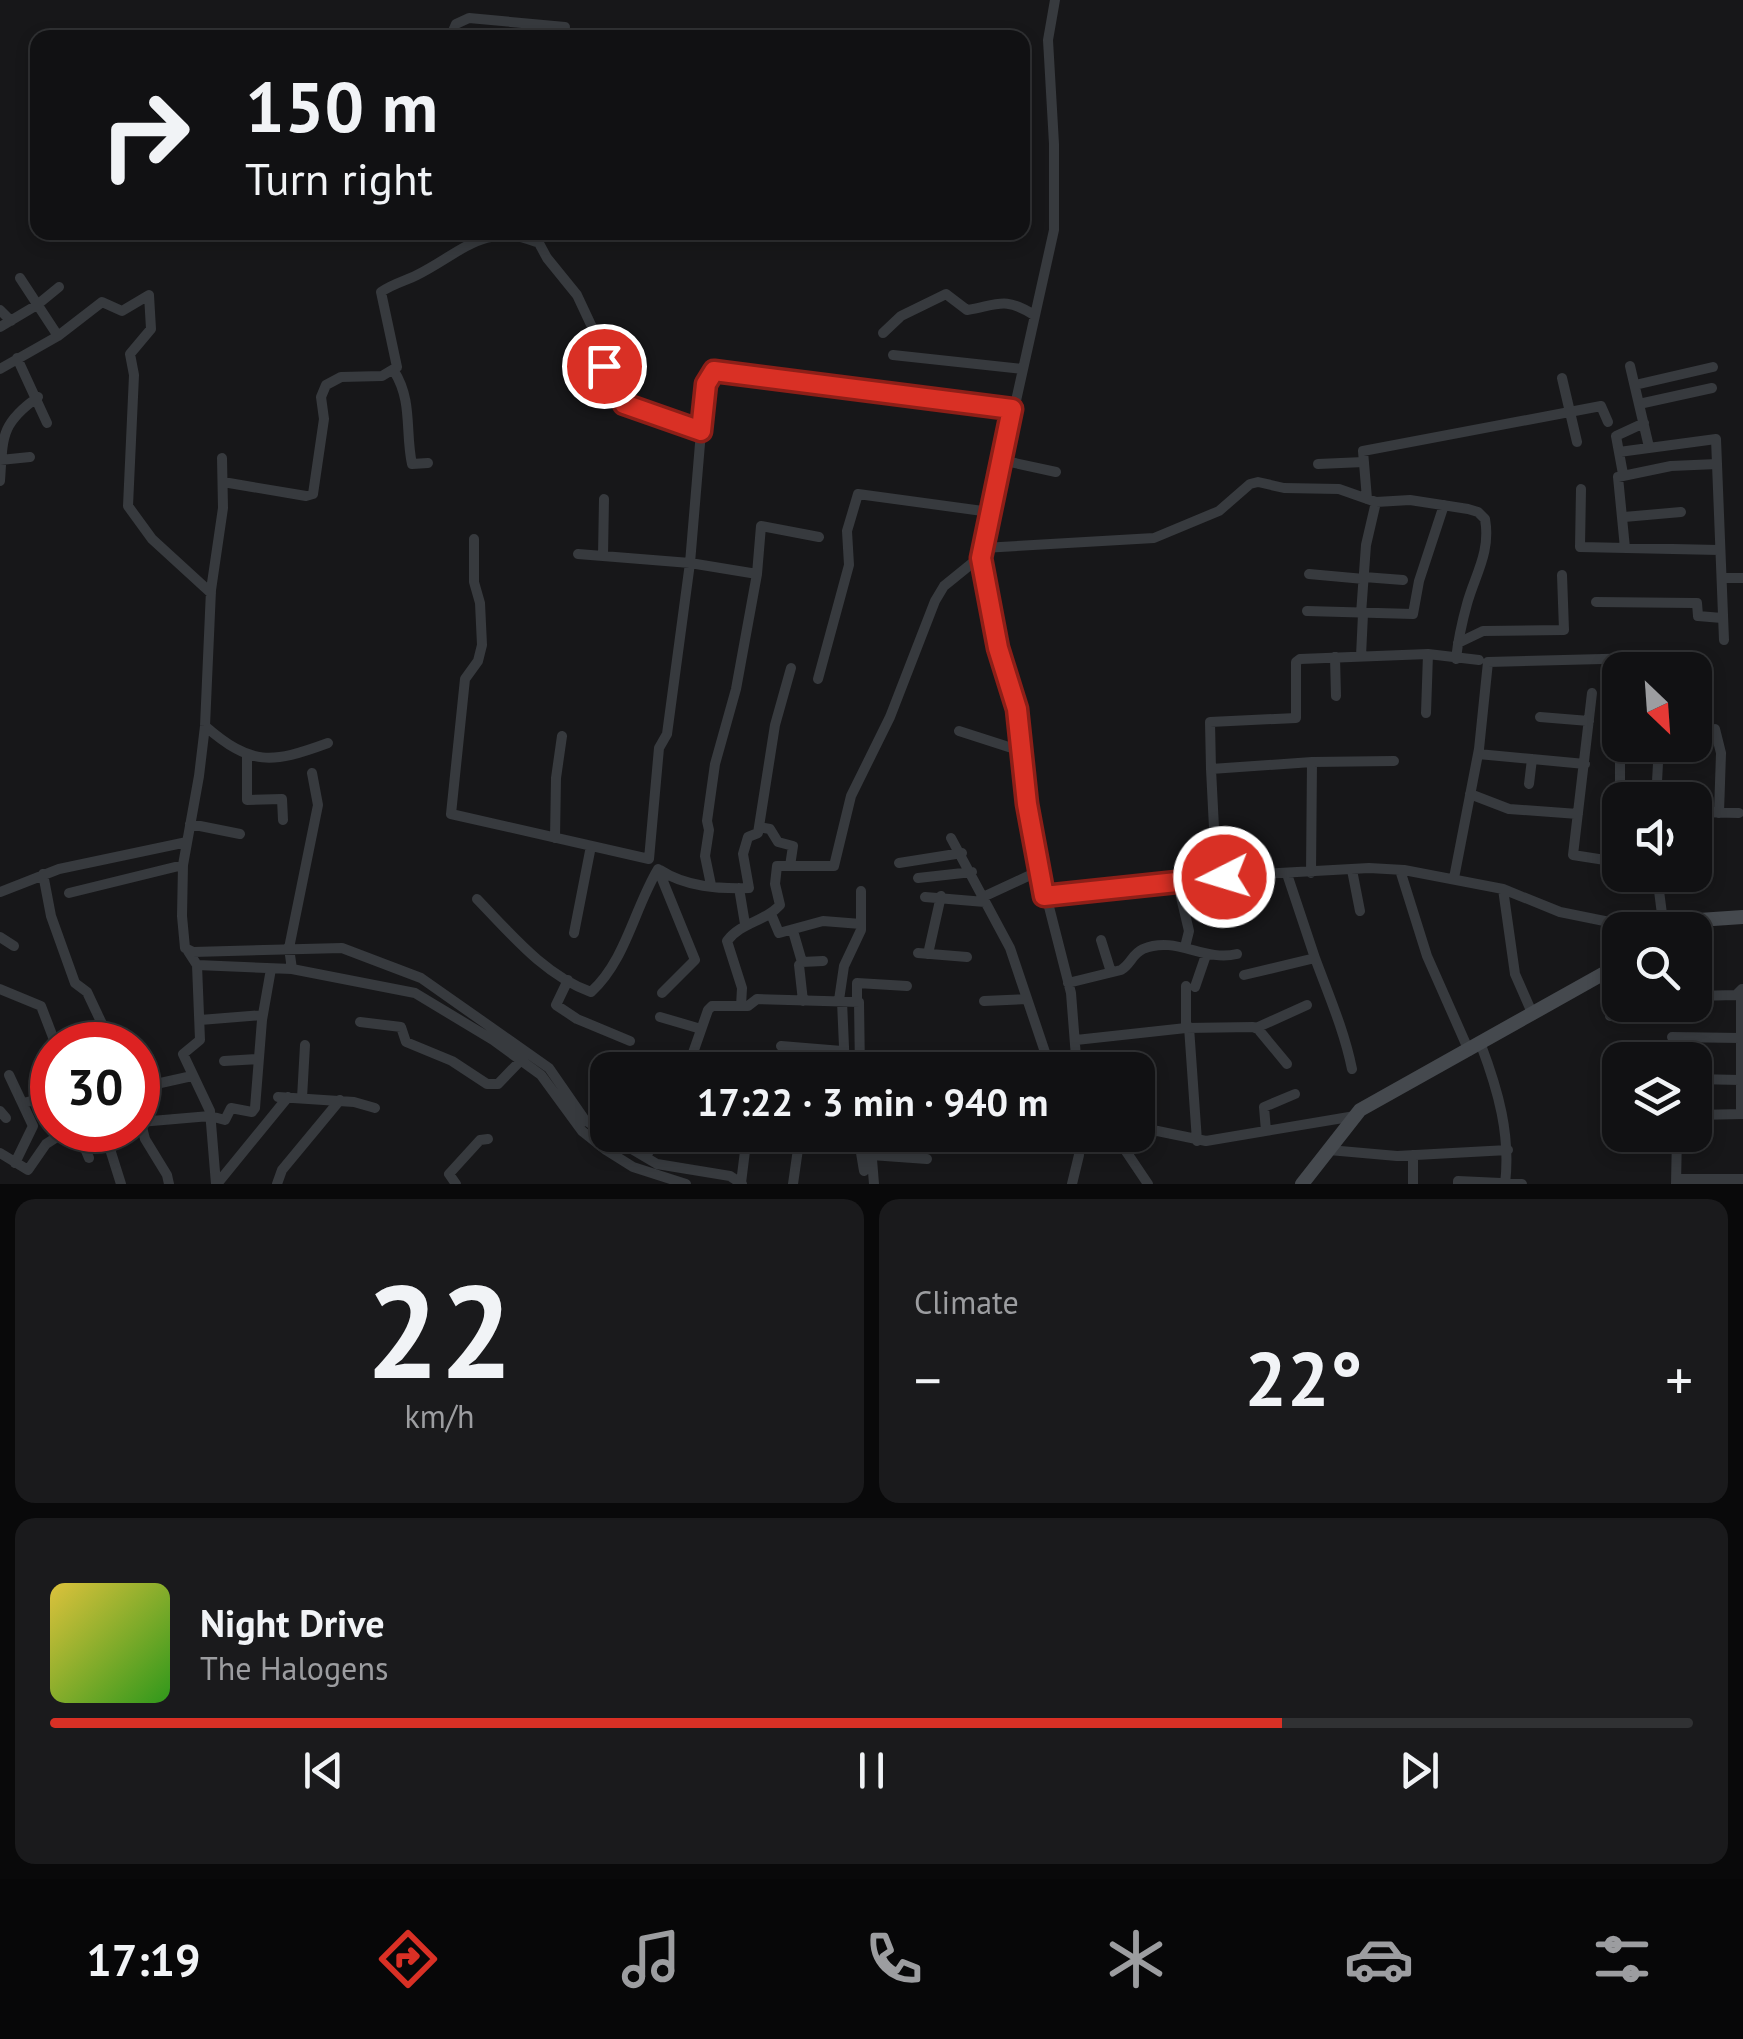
<!DOCTYPE html>
<html lang="en">
<head>
<meta charset="utf-8">
<style>
  :root { --surface:#111113; --page:#1a1a1c; --text:#f1f3f6; --muted:#9c9da0; --line:#303133; --accent:#d93025 }
  body { margin:0; font-family:"PT Sans",sans-serif; background:var(--page); color:var(--text); height:100vh; display:flex; flex-direction:column; font-size:38px; white-space:nowrap }
  * { box-sizing:border-box; margin:0 }
  p { font-size:32px; color:var(--muted) }
  .icon { flex:none; width:55px; height:55px; fill:none; stroke:currentColor; stroke-width:2; stroke-linecap:round; stroke-linejoin:round }
  .map { position:relative; height:1184px; overflow:hidden }
  .details { display:flex; flex-direction:column; gap:15px; padding:15px; background:#09090a; flex:1 }
  .details>* { flex:none }
  .guide { position:absolute; left:30px; top:30px; width:1000px; height:210px; border-radius:20px; box-shadow:0 5px 15px #0003,0 0 0 2px var(--line); background:#111113; color:var(--text); overflow:hidden }
  .needle { width:65px; rotate:155deg }
  .fabs { position:absolute; left:1602px; top:652px; display:grid; gap:20px }
  .fabs a { display:grid; place-items:center; width:110px; height:110px; border-radius:20px; background:var(--surface); box-shadow:0 5px 15px #0003,0 0 0 2px var(--line); font-size:50px }
  .speed { position:absolute; left:30px; top:1022px; display:flex; gap:20px; font-size:50px; font-weight:700; text-align:center }
  .speed>* { display:grid; place-content:center; width:130px; height:130px; border-radius:50%; background:var(--surface); box-shadow:0 5px 15px #0003,0 0 0 2px var(--line); line-height:1 }
  .speed .limit { border:15px solid #d22; background:#fff; color:#111 }
  .pin { position:absolute; display:grid; place-items:center; width:85px; height:85px; color:#fff; margin:-42px; border:5px solid #fff; border-radius:50%; box-shadow:0 2px 10px #0007 }
  .me { position:absolute; width:110px; margin:-55px; rotate:265deg; stroke-linejoin:round; filter:drop-shadow(0 0 8px #0008) }
  .turn { display:flex; align-items:center; gap:35px; height:210px; padding:0 50px; font-size:45px }
  .turn .icon { width:130px; height:130px; stroke-width:2.5 }
  .turn b { display:block; font-size:70px; line-height:85px }
  .big { font-size:75px; font-weight:600; line-height:1.1 }
  .details .tile { flex:1; display:flex; flex-direction:column; justify-content:center; gap:15px; min-width:0; padding:0 35px; border-radius:20px; background:var(--page) }
  .details .dial { align-items:center; gap:0 }
  .dial b { font-size:130px; line-height:1 }
  .song { display:flex; align-items:center; gap:30px }
  .cover { width:120px; height:120px; border-radius:15px; background:linear-gradient(135deg,hsl(50 70% 55%),hsl(110 70% 35%)) }
  .played { height:10px; border-radius:5px; background:linear-gradient(90deg,var(--accent) 75%,var(--line) 75%) }
  .keys { display:flex; justify-content:space-around; direction:ltr }
  .heat { display:flex; justify-content:space-between; align-items:center; font-size:55px; direction:ltr }
  .details .tiles { flex:1; display:grid; gap:15px; grid-template-columns:1fr 1fr }
  .tile:last-child { grid-column:span 2 }
  .trip { position:absolute; left:590px; top:1052px; width:565px; height:100px; border-radius:20px; background:var(--surface); box-shadow:0 5px 15px #0003,0 0 0 2px var(--line); font-weight:600; line-height:100px; text-align:center }
  .tab-bar { display:flex; height:160px; justify-content:space-around; align-items:center; background:#070708; color:var(--muted) }
  .tab-bar .icon { width:70px; height:70px }
  .tab-bar .selected { color:var(--accent) }
  .tab-bar b { font-size:45px; color:var(--text) }
  .map>svg:first-child { display:block }
  .lines { fill:none; stroke-linecap:round; stroke-linejoin:round }
  .street { stroke:#373a3e; stroke-width:10 }
  .secondary { stroke:#45494e; stroke-width:14 }
  .route-casing { stroke:#8d1f18; stroke-width:25 }
  .route { stroke:#d93025; stroke-width:18 }
</style>
</head>
<body>
<div class="map">
<svg width="1743" height="1184" viewBox="0 0 1743 1184">
  <rect width="100%" height="100%" fill="#171719"/>
  <g class="lines">
    <!-- street -->
    <path class="street" d="M1055,0L1048,40L1054,144V230L981,558L998,648L1017,709L1034,848L1071,993L1077,1070
      M450,38L456,24L469,18L565,27
      M533,232L547,258L577,295L592,327L601,361L614,378L624,403L701,431
      M20,278L58,336
      M0,310L11,321
      M0,327L37,305L59,287
      M883,333L901,316L946,294L967,310C998,305 1004,296 1034,315
      M893,355L1022,369
      M17,358L47,423
      M1630,366L1649,447
      M0,369L58,336L102,302L122,311L149,295L151,329L130,354L134,375L128,506L152,539L211,593
      M394,371C413,401 405,432 412,464L428,463
      M1562,378L1577,442
      M1635,385L1713,367
      M1639,404L1712,388
      M1619,452L1716,439L1724,640
      M222,458L223,508L211,590L205,726L199,776L183,865L182,916L185,948L193,952L342,948L421,978L549,1068L585,1120L608,1135
      M0,460L30,457
      M1001,460L1056,472
      M1318,464L1364,462
      M1623,474L1616,436L1644,423
      M0,481C3,437 0,424 38,397
      M223,482L306,496L313,494L324,419L321,397L326,385L341,377L382,376L397,367L381,292C392,284 405,281 417,275C458,255 485,221 536,242
      M1581,489L1580,547L1719,550
      M1367,499L1363,451L1601,406L1608,422
      M1624,517L1681,512
      M474,539V582L480,603L482,645L478,661L465,679L451,814L649,859L659,748L667,734L690,563L705,384L714,371L1012,409
      M983,548L1154,538L1219,511L1250,484L1258,482L1284,488L1339,489L1376,502L1410,500L1468,509L1478,512L1485,519C1491,552 1475,575 1467,604C1462,622 1458,641 1456,659
      M1625,548L1618,477L1671,466L1717,464
      M578,554L690,563L757,574
      M603,556L604,499
      M1309,574L1364,579
      M1364,577L1403,580
      M1722,578H1743
      M1596,602L1694,603H1697L1698,616L1722,618
      M1307,611L1413,614L1419,581L1444,505
      M1361,614L1366,545L1376,502
      M1458,643L1483,631L1564,630L1562,575
      M1361,656L1363,614
      M1335,657L1336,696
      M1684,659V670
      M818,679L849,565L847,531L858,494L990,512
      M1592,693L1573,855L1605,860
      M1426,713L1428,654
      M1540,717L1589,721
      M1620,724V814
      M205,726C251,766 271,764 328,743
      M1715,729L1721,753L1719,813
      M959,731L1021,751
      M1478,754L1585,764
      M247,757V800L282,799L283,820
      M1211,769L1210,722L1296,718V662L1300,659L1428,654L1479,660
      M1529,784L1532,759
      M1470,794L1509,809L1578,814
      M1656,800L1659,745
      M1695,812L1739,813
      M190,824L240,834
      M759,827L770,829L778,842L793,846L790,866
      M1214,828L1211,769L1312,762L1394,761
      M555,838L556,778L562,736
      M951,838L1010,948L1051,1070
      M899,863L962,853
      M660,870C686,887 719,889 749,888L743,854L748,837L758,833L775,725L791,668
      M1352,870L1360,911
      M1400,870L1427,956L1469,1051
      M1311,873L1312,762
      M43,874L51,916L75,983L87,992L112,1045
      M1657,875L1663,922
      M918,878L972,872
      M1454,878L1479,749L1488,662L1642,658
      M1177,880L1189,931L1185,947
      M711,885L705,856L709,830L707,821L715,764L736,689L757,574L761,526L819,537
      M739,888L745,924
      M1503,889L1515,974L1533,1015
      M0,892L59,869L187,842
      M69,893L183,865
      M1043,895L1192,878L1369,868L1404,870L1503,889L1560,912L1639,928
      M925,897L985,902
      M983,897L1039,871
      M477,899C510,933 545,976 591,992C626,960 634,909 658,869L695,960L662,993
      M771,914L779,933L823,921L861,924
      M793,931L802,962L823,961
      M574,933L591,846
      M0,937L14,946
      M1101,940L1111,972
      M188,951L197,965L292,969L415,993L493,1040L541,1075L582,1131L606,1150L633,1167L686,1184
      M918,953L967,957
      M928,954L941,896
      M1315,958C1329,996 1344,1030 1352,1069
      M802,962L799,965L803,1001
      M197,965L200,1040L183,1054L210,1111L216,1184
      M292,969L289,948L318,805L312,773
      M1244,975L1315,958L1287,874
      M568,980L556,1005L577,1019L630,1041
      M1068,983L1121,970C1131,964 1132,954 1143,949C1176,935 1203,962 1237,954
      M1186,986V1028
      M1195,987L1206,955
      M0,989L41,1006L56,1045
      M1741,994V1114
      M1695,996L1736,995L1742,989
      M839,1000L844,966L861,930V891
      M842,1001L845,1070
      M857,1001V983L907,986
      M984,1001L1027,999
      M741,1006L742,988L727,941C741,922 765,922 780,905L775,884L777,866H834L851,796L890,717L935,601L944,586L981,556
      M1610,1016H1654L1656,1005
      M660,1017L701,1029
      M200,1020L262,1015
      M360,1022L401,1027L406,1042L452,1061L487,1084H498L525,1056
      M1189,1027L1197,1141
      M1256,1028L1307,1005
      M1672,1037L1740,1038
      M1076,1040L1186,1028L1253,1027L1258,1029L1287,1064
      M1481,1045C1498,1090 1511,1135 1505,1184
      M781,1046L842,1051
      M224,1061L258,1059
      M687,1070L708,1010L712,1006H748L757,999L859,1002L860,1070
      M9,1075L33,1126L15,1163
      M1695,1079L1740,1080
      M138,1088L192,1076
      M278,1097L354,1102L375,1108
      M302,1098L305,1045
      M24,1103L52,1095
      M0,1111L6,1118
      M138,1112L145,1139L167,1175L169,1184
      M1695,1115L1743,1114
      M140,1122L210,1116L225,1120L231,1108L252,1112L255,1108L262,1020L271,969
      M1138,1127L1206,1141L1355,1116
      M85,1130L84,1146L89,1158
      M104,1130L121,1184
      M1266,1131L1264,1107L1295,1094
      M608,1135L657,1164L730,1176L742,1184
      M858,1135L864,1171
      M870,1135L874,1184
      M1115,1135L1148,1184
      M1329,1150L1397,1156L1508,1150
      M0,1153L28,1170L46,1144L60,1135
      M871,1155L927,1159
      M646,1157L657,1135
      M1676,1179H1743
      M741,1183L747,1135
      M217,1184L288,1097
      M277,1184L282,1170L340,1100
      M456,1184L449,1174L480,1140L488,1139
      M793,1184L800,1135
      M1072,1184L1079,1155L1077,1135
      M1413,1184V1155
      M1458,1184V1181L1522,1184
      M1676,1184L1677,1135"/>
    <!-- secondary -->
    <path class="secondary" d="M1638,930L1655,923L1743,917
      M1302,1184L1360,1110L1608,971L1620,954"/>
  </g>
  <g class="lines">
    <!-- route casing -->
    <g class="route-casing">
      <path id="route" d="M604,366L614,378L624,404L701,431L706,384L714,371L1012,409L981,558L998,648L1017,709L1027,804L1044,896L1224,877"/>
    </g>
    <!-- route -->
    <use href="#route" class="route"/>
  </g>
</svg>
<div class="fabs">
<a><svg class="needle" viewBox="-14 -14 28 28"><path d="M0-13l5 13h-10z" fill="#e53935"/><path d="M0 13l5-13h-10z" fill="#9c9da0"/></svg></a>
<a><svg class="icon" aria-label="sound" viewBox="0 0 24 24"><path d="M4 9h4l5-4v14l-5-4H4zM17 9q2 3 0 6"/></svg></a>
<a><svg class="icon" aria-label="search" viewBox="0 0 24 24"><circle cx="10" cy="10" r="6"/><path d="M15 15l6 6"/></svg></a>
<a><svg class="icon" aria-label="layers" viewBox="0 0 24 24"><path d="M12 4l9 5-9 5-9-5zM3 14l9 5 9-5"/></svg></a>
</div>
<div class="speed"><div class="limit">30</div></div>
<div class="pin" style="left:604px;top:366px;background:#d93025"><svg class="icon" aria-label="arrive" viewBox="0 0 24 24"><path d="M6 21V4h12l-3 4 3 4H6"/></svg></div>
<svg class="me" style="left:1224px;top:877px" viewBox="-20 -20 40 40"><circle r="17" fill="#d93025" stroke="#fff" stroke-width="3"/><path d="M0-11L8 9 0 5-8 9z" fill="#fff"/></svg>
<div class="trip">17:22 · 3 min · 940 m</div>
<div class="guide">
<div class="turn"><svg class="icon" aria-label="right" viewBox="0 0 24 24"><path d="M7 20v-9h11M14 6l5 5-5 5"/></svg><div><b>150 m</b>Turn right</div></div>
</div>
</div>
<section class="details">
<div class="tiles">
<div class="tile dial"><b>22</b><p>km/h</p></div>
<div class="tile"><p>Climate</p>
<div class="heat"><a>−</a><b class="big">22°</b><a>+</a></div>
</div>
<div class="tile">
<div class="song"><i class="cover"></i><div><b>Night Drive</b><p>The Halogens</p></div></div>
<div class="played"></div>
<div class="keys"><svg class="icon" aria-label="previous" viewBox="0 0 24 24"><path d="M18 5L8 12l10 7zM5 5v14"/></svg><svg class="icon" aria-label="pause" viewBox="0 0 24 24"><path d="M8 5v14M16 5v14"/></svg><svg class="icon" aria-label="next" viewBox="0 0 24 24"><path d="M6 5l10 7-10 7zM19 5v14"/></svg></div>
</div>
</div>
</section>
<nav class="tab-bar">
<b>17:19</b>
<svg class="icon selected" aria-label="directions" viewBox="0 0 24 24"><path d="M12 3l9 9-9 9-9-9zM9 14v-3h6M13 9l2 2-2 2"/></svg>
<svg class="icon" aria-label="music" viewBox="0 0 24 24"><path d="M9 18V5l10-2v13"/><circle cx="6" cy="18" r="3"/><circle cx="16" cy="16" r="3"/></svg>
<svg class="icon" aria-label="phone" viewBox="0 0 24 24"><path d="M5 4h4l2 5-3 2q2 4 5 5l2-3 5 2v4C11 20 4 13 5 4z"/></svg>
<svg class="icon" aria-label="climate" viewBox="0 0 24 24"><path d="M12 3v18M4 7l16 10M4 17L20 7"/></svg>
<svg class="icon" aria-label="car" viewBox="0 0 24 24"><path d="M5 17H2v-5l4-1 3-4h7l3 4 3 1v5h-3M9 17h6M6 11h13"/><circle cx="7" cy="17" r="2"/><circle cx="17" cy="17" r="2"/></svg>
<svg class="icon" aria-label="filters" viewBox="0 0 24 24"><path d="M4 7h16M4 17h16"/><circle cx="9" cy="7" r="2"/><circle cx="15" cy="17" r="2"/></svg>
</nav>
</body>
</html>
